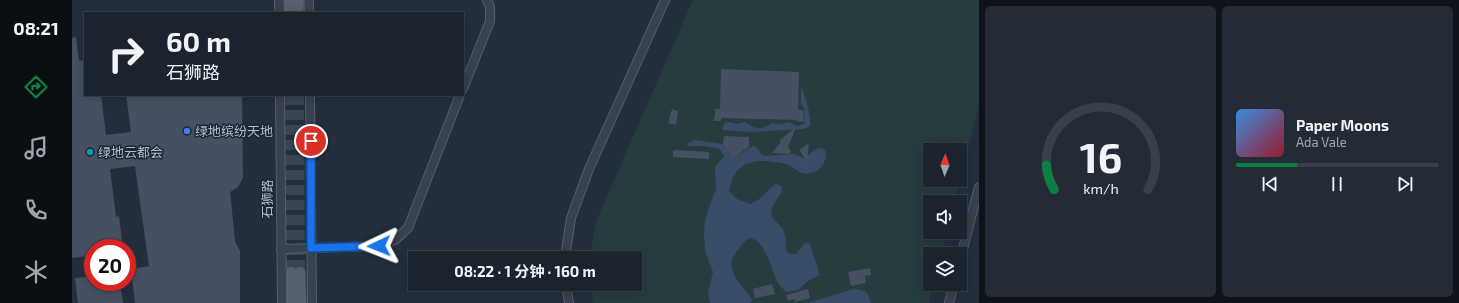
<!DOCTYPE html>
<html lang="zh">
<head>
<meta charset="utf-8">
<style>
  :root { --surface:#1b232e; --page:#242b36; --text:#f1f3f6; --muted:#a0a4aa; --line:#39404a; --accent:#0b8043 }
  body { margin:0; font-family:"Exo 2","Noto Sans SC",sans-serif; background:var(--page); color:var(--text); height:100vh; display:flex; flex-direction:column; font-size:15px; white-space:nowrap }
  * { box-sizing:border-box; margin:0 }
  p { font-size:13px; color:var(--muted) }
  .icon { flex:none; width:22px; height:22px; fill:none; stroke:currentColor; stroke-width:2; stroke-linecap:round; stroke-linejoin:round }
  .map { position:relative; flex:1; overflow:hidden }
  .side { display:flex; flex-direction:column; gap:6px; padding:6px; background:#0f1319; width:480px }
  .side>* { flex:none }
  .top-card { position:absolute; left:12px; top:12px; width:380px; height:84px; border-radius:0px; box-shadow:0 2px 10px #0003,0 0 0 1px var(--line); background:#1b232e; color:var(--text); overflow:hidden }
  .needle { width:26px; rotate:2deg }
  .controls { position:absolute; left:851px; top:143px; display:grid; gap:8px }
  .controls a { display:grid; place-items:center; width:44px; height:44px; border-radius:0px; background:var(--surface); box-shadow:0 2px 10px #0003,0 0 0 1px var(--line); font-size:20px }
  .speed { position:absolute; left:12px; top:239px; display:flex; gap:8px; font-size:20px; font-weight:700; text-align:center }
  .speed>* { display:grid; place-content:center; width:52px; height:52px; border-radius:50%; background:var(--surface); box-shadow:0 2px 10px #0003,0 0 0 1px var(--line); line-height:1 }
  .speed .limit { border:6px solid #d22; background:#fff; color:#111 }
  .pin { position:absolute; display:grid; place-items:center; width:34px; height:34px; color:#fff; margin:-17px; border:2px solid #fff; border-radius:50%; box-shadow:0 1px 4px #0007 }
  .me { position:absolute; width:44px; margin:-22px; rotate:268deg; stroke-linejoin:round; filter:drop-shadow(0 0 3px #0008) }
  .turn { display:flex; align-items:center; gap:14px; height:84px; padding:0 16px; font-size:18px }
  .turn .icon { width:52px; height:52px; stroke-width:2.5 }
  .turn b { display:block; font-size:28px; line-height:34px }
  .side .card { flex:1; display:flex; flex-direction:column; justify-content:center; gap:6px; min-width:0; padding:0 14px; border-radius:6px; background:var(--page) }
  .side .dial { align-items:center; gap:0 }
  .dial svg { height:104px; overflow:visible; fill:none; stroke:var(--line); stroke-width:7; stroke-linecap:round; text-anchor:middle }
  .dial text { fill:var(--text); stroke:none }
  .song { display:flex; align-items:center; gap:12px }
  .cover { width:48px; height:48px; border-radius:6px; background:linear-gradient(135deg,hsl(210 70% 55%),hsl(350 70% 35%)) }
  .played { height:4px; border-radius:2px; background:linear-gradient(90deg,var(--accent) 30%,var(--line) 30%) }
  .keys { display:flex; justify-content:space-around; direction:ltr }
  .side .tiles { flex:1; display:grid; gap:6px; grid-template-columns:repeat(2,1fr) }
  .trip { position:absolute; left:336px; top:251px; width:234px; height:40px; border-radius:0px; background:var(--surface); box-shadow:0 2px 10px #0003,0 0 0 1px var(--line); font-weight:700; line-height:40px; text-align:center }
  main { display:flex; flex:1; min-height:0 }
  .menu { display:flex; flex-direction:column; width:72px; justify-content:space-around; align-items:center; background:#0b0e12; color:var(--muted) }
  .menu .icon { width:28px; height:28px }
  .menu .active { color:var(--accent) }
  .menu b { font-size:18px; color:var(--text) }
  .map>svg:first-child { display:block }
  .green { fill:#263c3f }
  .water { fill:#394c67 }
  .building { fill:#455162 }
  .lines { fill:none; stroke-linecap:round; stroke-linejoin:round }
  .major-tunnel { stroke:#3a4453; stroke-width:10; stroke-dasharray:10 5; stroke-linecap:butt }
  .minor-casing { stroke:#565f6c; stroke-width:10 }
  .major-casing { stroke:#414a57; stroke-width:12 }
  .minor { stroke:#38414e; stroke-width:8 }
  .major { stroke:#56606e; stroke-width:10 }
  .route-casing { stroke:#114b97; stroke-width:10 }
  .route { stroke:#1a73e8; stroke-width:7 }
  .shop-dot { fill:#3f7fe0; stroke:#1d2633; stroke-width:1.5 }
  .culture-dot { fill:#0f9aa8; stroke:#1d2633; stroke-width:1.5 }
  .labels { text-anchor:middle; stroke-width:3; stroke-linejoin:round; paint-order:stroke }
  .poi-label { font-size:13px; fill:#b4bcc9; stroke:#1d2633; text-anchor:start }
  .street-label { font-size:13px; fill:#b4bcc9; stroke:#1d2633 }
</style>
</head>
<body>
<main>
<nav class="menu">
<b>08:21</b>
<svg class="icon active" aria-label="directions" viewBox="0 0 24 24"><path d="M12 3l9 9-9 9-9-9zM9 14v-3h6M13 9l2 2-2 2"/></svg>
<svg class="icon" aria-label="music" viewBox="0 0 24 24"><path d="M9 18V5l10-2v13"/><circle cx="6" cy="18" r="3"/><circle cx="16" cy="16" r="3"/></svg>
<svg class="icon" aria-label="phone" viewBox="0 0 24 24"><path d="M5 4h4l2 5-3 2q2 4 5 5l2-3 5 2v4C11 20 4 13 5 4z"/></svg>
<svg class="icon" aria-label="climate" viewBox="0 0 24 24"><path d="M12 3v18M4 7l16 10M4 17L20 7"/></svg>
</nav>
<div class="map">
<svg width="907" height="303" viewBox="0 0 907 303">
  <rect width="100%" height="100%" fill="#242f3e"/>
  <!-- green -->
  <path class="green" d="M621,0H907V105L888,180V150H858V180H888L882,202H858V232H875L869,254H858V284H861L857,303H521L518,284H563V258H518L522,232L525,219Z"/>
  <!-- water -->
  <path class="water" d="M730,88L736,107L738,119V126L732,129L679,132L651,130C650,120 658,122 664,124L673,122C683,129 688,131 700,123L710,124L717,122L725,126L729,125L733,123L732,108L729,104V89Z
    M622,140L651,144L661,158L681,146L685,147L689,154L692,156L722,154L732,158C736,155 741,151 745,149C759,143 756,167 742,172C729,177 727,170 717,165C713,163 706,163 702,162C677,158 662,165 657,191L665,199L678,204L686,200L702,185L705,184L709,186L710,192C705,199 695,211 702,220C706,224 710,226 712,232C715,238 713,244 714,250L718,254H724L733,243H738L741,255L746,266L747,275L736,281L726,290L714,292C710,288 706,284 704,279C699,268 692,238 677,238C672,241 670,245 666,250C649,268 669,284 680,299L678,303H638L636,292L641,272L633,251L632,234L633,220L637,207L644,190L643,167L652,156L648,149L632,146H616L615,144Z
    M781,289L788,290L795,292L799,303H736Z"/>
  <!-- building -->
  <path class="building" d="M4,37L7,61L13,60V95H29L34,135L59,132L54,95H170L171,178L166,187L158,192L163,241L168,251V303H63L59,269L77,266L63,166L38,169L44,217L47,216L51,248H21V255L0,258V38Z
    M649,69L727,72L726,110H731L732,122L724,121V120L649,118V121H641L643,116V109H648Z
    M600,109L606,111L604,125L596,123Z
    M724,127L716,147L719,151L717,154L700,153L709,142L707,141Z
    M652,136L677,137V147L661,158L651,144Z
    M737,143L735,161L727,150Z
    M601,150L637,152V159L601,157Z
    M798,268L799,275L793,276L794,283L779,286L776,272Z
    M21,276V282H48L51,303H6L3,278Z
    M700,284L703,294L683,298L681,289Z
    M736,289L738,298L723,302V299L716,301L714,295Z"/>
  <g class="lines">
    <!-- major-tunnel -->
    <path class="major-tunnel" d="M218,95L219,272
      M227,95L228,272"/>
    <!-- minor casing -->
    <g class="minor-casing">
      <path id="minor" d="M207,0V13
        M237,0V13
        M391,89L418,21V7L415,0
        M208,95L210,303
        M238,95L240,303
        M209,249L307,246L323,240L336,228L388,95
        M493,258L499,218L517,169L593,0
        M888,260L907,187
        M494,284L497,303
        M877,303L882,284"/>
    </g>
    <!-- major casing -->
    <g class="major-casing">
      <path id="major" d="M217,0V13
        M226,13L227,0
        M219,272V303
        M228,272L229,303"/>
    </g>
    <!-- minor -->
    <use href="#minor" class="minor"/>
    <!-- major -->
    <use href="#major" class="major"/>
  </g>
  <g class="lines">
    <!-- route casing -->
    <g class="route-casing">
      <path id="route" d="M239,141V248L307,246"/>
    </g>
    <!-- route -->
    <use href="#route" class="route"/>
  </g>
  <!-- markers -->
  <circle class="shop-dot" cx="115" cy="131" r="4"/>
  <circle class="culture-dot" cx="18" cy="152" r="4"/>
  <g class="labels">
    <!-- poi labels -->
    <g class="poi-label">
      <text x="123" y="136">绿地缤纷天地</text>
      <text x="26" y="157">绿地云都会</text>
    </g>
    <!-- street labels -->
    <g class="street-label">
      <text transform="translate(195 199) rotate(-90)" y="5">石狮路</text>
    </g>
  </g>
</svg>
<div class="controls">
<a><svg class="needle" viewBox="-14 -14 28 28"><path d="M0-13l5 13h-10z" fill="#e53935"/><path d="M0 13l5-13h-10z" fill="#a0a4aa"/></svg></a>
<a><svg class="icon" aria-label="sound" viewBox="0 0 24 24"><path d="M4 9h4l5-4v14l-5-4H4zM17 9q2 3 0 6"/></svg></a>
<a><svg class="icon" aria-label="layers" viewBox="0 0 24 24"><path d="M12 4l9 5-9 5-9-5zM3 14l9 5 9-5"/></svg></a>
</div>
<div class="speed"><div class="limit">20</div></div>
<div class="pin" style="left:239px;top:141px;background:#d93025"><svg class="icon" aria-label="arrive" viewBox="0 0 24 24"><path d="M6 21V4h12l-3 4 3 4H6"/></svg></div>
<svg class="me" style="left:307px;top:246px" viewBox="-20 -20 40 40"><path d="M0-17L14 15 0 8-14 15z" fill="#1a73e8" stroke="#fff" stroke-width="4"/></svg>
<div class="trip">08:22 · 1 分钟 · 160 m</div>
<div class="top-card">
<div class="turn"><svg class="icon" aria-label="right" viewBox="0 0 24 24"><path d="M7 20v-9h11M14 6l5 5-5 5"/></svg><div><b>60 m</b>石狮路</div></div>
</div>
</div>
<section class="side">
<div class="tiles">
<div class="card dial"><svg viewBox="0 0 100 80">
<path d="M14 69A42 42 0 1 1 86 69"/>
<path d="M14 69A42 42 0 0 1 8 50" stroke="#0b8043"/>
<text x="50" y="56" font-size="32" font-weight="700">16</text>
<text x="50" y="72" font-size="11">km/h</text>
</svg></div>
<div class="card">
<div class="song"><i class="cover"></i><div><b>Paper Moons</b><p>Ada Vale</p></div></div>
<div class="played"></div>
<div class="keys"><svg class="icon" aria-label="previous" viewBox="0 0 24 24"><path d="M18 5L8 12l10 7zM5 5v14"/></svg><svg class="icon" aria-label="pause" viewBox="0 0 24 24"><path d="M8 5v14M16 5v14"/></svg><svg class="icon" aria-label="next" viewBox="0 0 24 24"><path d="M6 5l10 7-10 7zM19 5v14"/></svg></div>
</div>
</div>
</section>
</main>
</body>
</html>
